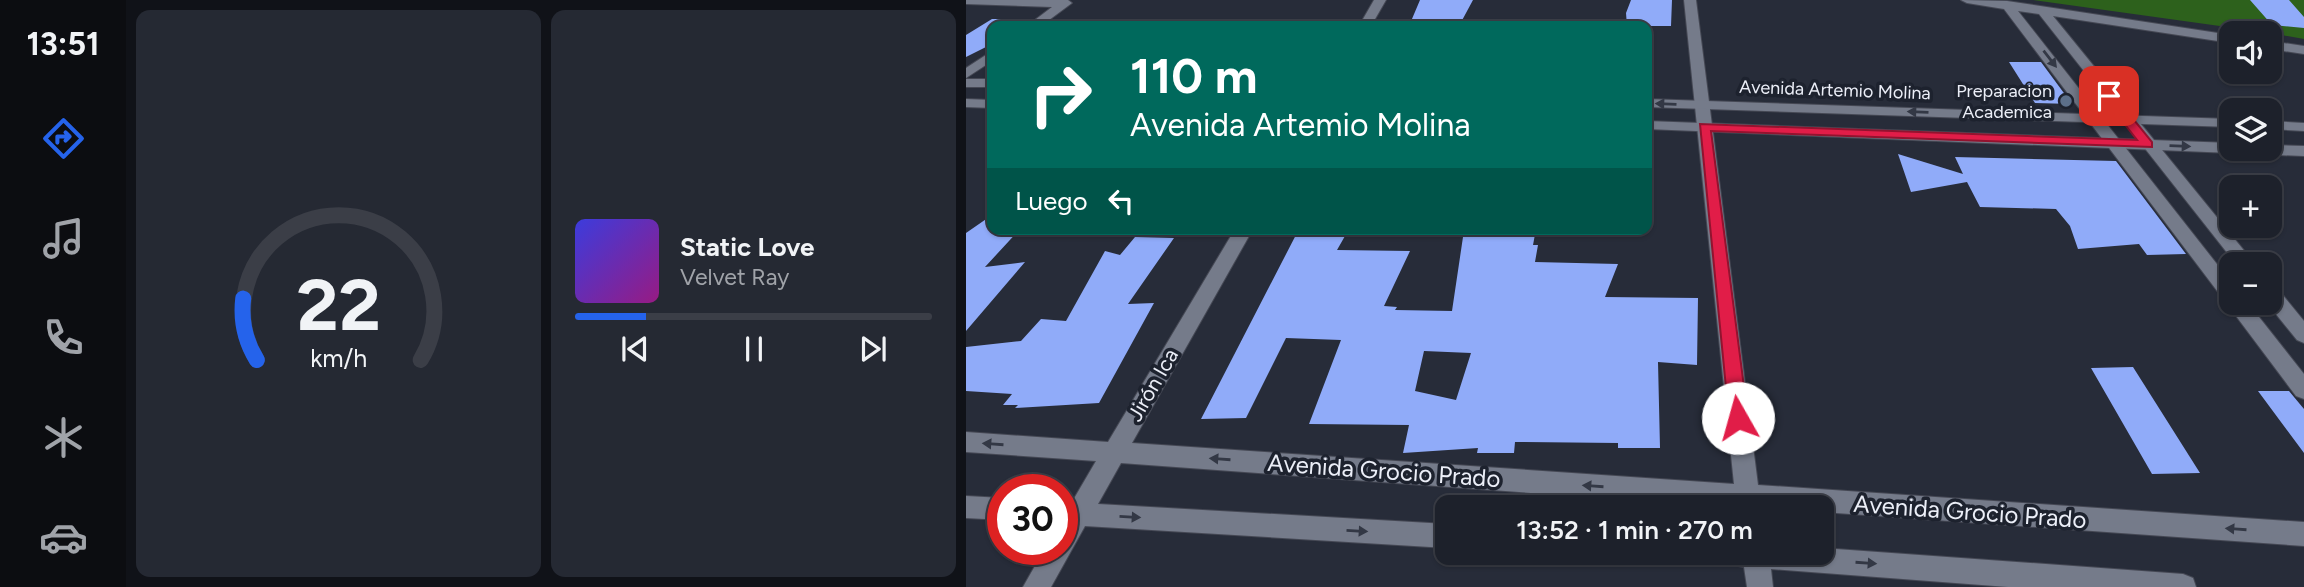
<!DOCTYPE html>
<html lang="es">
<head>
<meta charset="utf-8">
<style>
  :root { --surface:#1d212b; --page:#252933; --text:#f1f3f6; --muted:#a0a3a9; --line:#3b3e47; --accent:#2563eb }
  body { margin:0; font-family:Figtree,sans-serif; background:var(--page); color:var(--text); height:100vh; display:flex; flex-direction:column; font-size:26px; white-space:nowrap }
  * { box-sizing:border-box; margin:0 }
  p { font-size:23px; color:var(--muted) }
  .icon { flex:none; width:38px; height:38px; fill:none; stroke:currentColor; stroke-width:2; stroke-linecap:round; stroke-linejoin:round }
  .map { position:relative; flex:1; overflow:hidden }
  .sheet { display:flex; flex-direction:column; gap:10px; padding:10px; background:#101218; width:840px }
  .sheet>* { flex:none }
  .hud { position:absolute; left:21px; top:21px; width:665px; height:214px; border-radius:14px; box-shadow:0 2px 5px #0004,0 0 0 2px var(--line); background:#00695c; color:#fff; overflow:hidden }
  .controls { position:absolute; left:1253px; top:21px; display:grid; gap:14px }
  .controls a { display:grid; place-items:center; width:63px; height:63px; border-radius:14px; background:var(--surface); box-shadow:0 2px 5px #0004,0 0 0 2px var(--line); font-size:35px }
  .speed { position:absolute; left:21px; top:474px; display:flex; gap:14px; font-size:35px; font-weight:700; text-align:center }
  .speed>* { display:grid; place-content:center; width:91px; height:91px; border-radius:50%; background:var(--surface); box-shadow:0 2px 5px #0004,0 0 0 2px var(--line); line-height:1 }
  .speed .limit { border:10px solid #d22; background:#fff; color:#111 }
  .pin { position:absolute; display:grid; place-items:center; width:60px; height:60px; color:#fff; margin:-30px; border-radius:14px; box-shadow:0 4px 10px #0006 }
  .me { position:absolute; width:77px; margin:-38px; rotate:353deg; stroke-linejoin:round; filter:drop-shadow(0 0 5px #0008) }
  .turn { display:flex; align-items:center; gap:24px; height:147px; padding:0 28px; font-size:32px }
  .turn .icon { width:91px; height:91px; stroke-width:2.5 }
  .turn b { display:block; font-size:49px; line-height:60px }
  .then { display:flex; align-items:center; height:66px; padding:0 28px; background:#0003; gap:14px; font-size:26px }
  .sheet .widget { flex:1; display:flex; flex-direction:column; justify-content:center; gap:10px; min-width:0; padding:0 24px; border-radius:14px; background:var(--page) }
  .sheet .dial { align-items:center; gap:0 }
  .dial svg { height:182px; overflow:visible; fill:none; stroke:var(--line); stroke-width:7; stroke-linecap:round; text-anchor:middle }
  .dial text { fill:var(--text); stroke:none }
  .song { display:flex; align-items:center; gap:21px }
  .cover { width:84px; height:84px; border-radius:10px; background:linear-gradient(135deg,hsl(240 70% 55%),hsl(310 70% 35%)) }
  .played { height:7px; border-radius:4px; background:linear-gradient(90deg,var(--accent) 20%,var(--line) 20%) }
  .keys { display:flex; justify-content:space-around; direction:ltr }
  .sheet .tiles { flex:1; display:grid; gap:10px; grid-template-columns:repeat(2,1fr) }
  .trip { position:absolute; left:469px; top:495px; width:399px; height:70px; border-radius:14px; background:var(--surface); box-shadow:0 2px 5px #0004,0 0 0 2px var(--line); font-weight:600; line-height:70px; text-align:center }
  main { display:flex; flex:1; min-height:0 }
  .menu { display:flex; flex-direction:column; width:126px; justify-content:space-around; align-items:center; background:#0c0d11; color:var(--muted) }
  .menu .icon { width:49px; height:49px }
  .menu .active { color:var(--accent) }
  .menu b { font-size:32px; color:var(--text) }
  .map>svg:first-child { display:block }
  .green { fill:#2d611c }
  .building { fill:#90abf9; fill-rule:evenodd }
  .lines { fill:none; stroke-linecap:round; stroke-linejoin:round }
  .minor-casing { stroke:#454854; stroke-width:2 }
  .tertiary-casing { stroke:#454854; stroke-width:2 }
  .minor { fill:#757b8a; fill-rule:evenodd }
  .tertiary { fill:#757b8a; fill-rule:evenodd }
  .oneway { fill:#333845 }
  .route { fill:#e11d48; stroke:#92132f; stroke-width:2 }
  .service-dot { fill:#5c6f8a; stroke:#1d222e; stroke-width:2.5 }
  .labels { text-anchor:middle; stroke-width:7; stroke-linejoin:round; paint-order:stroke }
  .far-street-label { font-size:18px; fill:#ebeef7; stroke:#1d222e }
  .far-poi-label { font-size:18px; fill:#ebeef7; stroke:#1d222e; text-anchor:end }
  .street-label { font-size:21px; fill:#ebeef7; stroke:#1d222e }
  .near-street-label { font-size:24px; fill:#ebeef7; stroke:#1d222e }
</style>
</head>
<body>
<main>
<nav class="menu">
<b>13:51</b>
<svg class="icon active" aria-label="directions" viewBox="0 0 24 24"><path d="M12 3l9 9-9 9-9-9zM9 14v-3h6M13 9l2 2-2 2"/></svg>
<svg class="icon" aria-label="music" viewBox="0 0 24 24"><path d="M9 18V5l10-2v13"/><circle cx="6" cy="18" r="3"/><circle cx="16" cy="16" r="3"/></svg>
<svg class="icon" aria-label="phone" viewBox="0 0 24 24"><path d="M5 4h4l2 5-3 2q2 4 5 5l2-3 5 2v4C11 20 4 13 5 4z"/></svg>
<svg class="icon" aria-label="climate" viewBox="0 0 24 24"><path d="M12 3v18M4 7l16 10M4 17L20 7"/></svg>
<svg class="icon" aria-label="car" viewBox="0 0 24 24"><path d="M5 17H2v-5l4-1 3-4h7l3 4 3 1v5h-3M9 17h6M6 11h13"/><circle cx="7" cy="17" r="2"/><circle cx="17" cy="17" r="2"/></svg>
</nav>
<section class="sheet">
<div class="tiles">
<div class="widget dial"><svg viewBox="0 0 100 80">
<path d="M14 69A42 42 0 1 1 86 69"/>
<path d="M14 69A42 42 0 0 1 8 42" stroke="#2563eb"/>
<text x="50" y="56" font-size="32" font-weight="700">22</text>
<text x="50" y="72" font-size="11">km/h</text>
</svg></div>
<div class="widget">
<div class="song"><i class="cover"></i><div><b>Static Love</b><p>Velvet Ray</p></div></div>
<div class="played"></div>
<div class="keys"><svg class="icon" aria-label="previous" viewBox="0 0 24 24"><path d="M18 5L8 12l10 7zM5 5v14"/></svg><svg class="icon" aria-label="pause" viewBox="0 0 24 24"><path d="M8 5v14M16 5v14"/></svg><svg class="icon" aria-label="next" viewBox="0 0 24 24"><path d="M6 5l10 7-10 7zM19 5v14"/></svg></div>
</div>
</div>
</section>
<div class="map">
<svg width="1338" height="587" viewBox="0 0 1338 587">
  <rect width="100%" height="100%" fill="#272c39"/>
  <!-- green -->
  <path class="green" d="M1067,0H1338V39L1304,33Z"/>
  <!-- building -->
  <path class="building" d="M454,0H507L493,26H443Z
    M665,0H706L705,26H661L660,13Z
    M1284,0H1323L1338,17V28L1306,25Z
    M26,19H66L59,26H26V44L0,57V35Z
    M1043,62H1075L1106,104L1069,103Z
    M932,154L997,174L989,157L1150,161L1220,254L1181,255L1173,244L1112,249L1104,226L1090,209L1014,207L1001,182L945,192Z
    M26,215V229H54L19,267L59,262L0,331V233Z
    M333,229H383L371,250L444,251L418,306L431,307L429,310L486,311L497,237H512L514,229H570L567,245H572L569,262L652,264L639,297L732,298L731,365L692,362L694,448H652V443L549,442L548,453H511L512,448L437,453L443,425L343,424L375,340L320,338L280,418L235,419ZM458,351L505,353L490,400L449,391Z
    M169,237L208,238L162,304L188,303L133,403L49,408L52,405H37L46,394L0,391V347L55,341L75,319L100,321L139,251L154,255Z
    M1167,367L1234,473L1186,474L1125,368Z
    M1292,391H1323L1338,409V453Z"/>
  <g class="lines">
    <!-- minor casing -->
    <g class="minor-casing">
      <path id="minor" d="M0,0H102L106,3L75,26H61L86,7L0,4Z
        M408,0H420L405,26H393Z
        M718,0H730L792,485L1338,522V546L856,512V508H771L155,463L132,504L481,524V548L119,526L85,587H57L78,550H96V502H106L130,461L0,452V432L142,442L269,229H287L166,443L768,484Z
        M995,0L1041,1L1265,35V43L1087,16L1289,264H1270L1073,14L1052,11L1265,282V303H1282L1338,374V399L1330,396L1264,308L1262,301L1258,300L1038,9L1001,3Z
        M1304,41L1338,46V54L1304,49Z
        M26,51V61L0,78V68Z
        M1304,286L1311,288L1338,321V343L1331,340L1301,303H1304Z
        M0,496L37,498V520L0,518Z
        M856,548L1217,574L1227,578L1230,587H1042L805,569L807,587H781L778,567L749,562L745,553H856Z"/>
    </g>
    <!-- tertiary casing -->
    <g class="tertiary-casing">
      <path id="tertiary" d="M0,79H26V87H0Z
        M0,99L26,100V108L0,107Z
        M681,99L1265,119V127L681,107Z
        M681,121L1265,143V149H1272L1265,153L681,129Z
        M1304,121L1338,123V131L1304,129Z
        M1304,145L1338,146V156L1286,154L1278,149H1304Z"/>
    </g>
    <!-- minor -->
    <use href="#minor" class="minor"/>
    <!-- tertiary -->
    <use href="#tertiary" class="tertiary"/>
  </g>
  <!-- one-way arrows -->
  <defs><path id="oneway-solid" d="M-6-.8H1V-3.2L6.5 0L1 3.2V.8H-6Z" transform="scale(1.75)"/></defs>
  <g class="oneway">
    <use href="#oneway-solid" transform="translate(1084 59) rotate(52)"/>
    <use href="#oneway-solid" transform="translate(700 104) rotate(-178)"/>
    <use href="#oneway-solid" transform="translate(952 112) rotate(-178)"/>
    <use href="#oneway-solid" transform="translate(1214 146) rotate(2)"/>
    <use href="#oneway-solid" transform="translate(27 444) rotate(-176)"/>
    <use href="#oneway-solid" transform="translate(254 459) rotate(-176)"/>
    <use href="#oneway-solid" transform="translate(627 486) rotate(-176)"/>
    <use href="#oneway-solid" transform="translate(164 517) rotate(3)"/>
    <use href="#oneway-solid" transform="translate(1270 529) rotate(-176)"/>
    <use href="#oneway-solid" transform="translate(391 531) rotate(3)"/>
    <use href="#oneway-solid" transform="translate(900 563) rotate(4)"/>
  </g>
  <!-- route -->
  <path class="route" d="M1139,94H1147L1186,142V147L745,131L782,418L779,423L772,425L766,423L763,418L734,124L1171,140L1139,99Z"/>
  <!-- markers -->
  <circle class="service-dot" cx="1100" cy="101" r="7"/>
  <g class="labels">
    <!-- far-street labels -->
    <g class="far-street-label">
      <text transform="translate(869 90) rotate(2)" y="6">Avenida Artemio Molina</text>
    </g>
    <!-- far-poi labels -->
    <g class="far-poi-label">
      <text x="1086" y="97">Preparacion<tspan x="1086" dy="21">Academica</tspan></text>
    </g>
    <!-- street labels -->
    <g class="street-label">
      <text transform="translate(187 385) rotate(-60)" y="7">Jirón Ica</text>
    </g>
    <!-- near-street labels -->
    <g class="near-street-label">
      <text transform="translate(418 471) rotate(4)" y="8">Avenida Grocio Prado</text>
      <text transform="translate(1004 512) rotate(4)" y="8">Avenida Grocio Prado</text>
    </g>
  </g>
</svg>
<div class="controls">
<a><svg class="icon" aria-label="sound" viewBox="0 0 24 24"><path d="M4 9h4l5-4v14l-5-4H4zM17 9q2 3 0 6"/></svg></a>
<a><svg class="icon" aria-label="layers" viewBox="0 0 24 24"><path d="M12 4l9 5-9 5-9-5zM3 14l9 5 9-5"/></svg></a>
<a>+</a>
<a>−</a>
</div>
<div class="speed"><div class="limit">30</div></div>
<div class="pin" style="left:1143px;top:96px;background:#d93025"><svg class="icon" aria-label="arrive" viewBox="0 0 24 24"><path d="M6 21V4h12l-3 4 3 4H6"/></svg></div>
<svg class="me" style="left:772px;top:418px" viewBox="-20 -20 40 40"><circle r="19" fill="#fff"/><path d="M0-13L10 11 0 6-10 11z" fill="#e11d48"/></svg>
<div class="trip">13:52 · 1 min · 270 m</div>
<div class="hud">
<div class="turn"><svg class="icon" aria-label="right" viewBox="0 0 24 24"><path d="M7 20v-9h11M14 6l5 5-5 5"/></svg><div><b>110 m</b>Avenida Artemio Molina</div></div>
<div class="then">Luego<svg class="icon" aria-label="left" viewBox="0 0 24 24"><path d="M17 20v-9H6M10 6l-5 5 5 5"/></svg></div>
</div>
</div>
</main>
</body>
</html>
